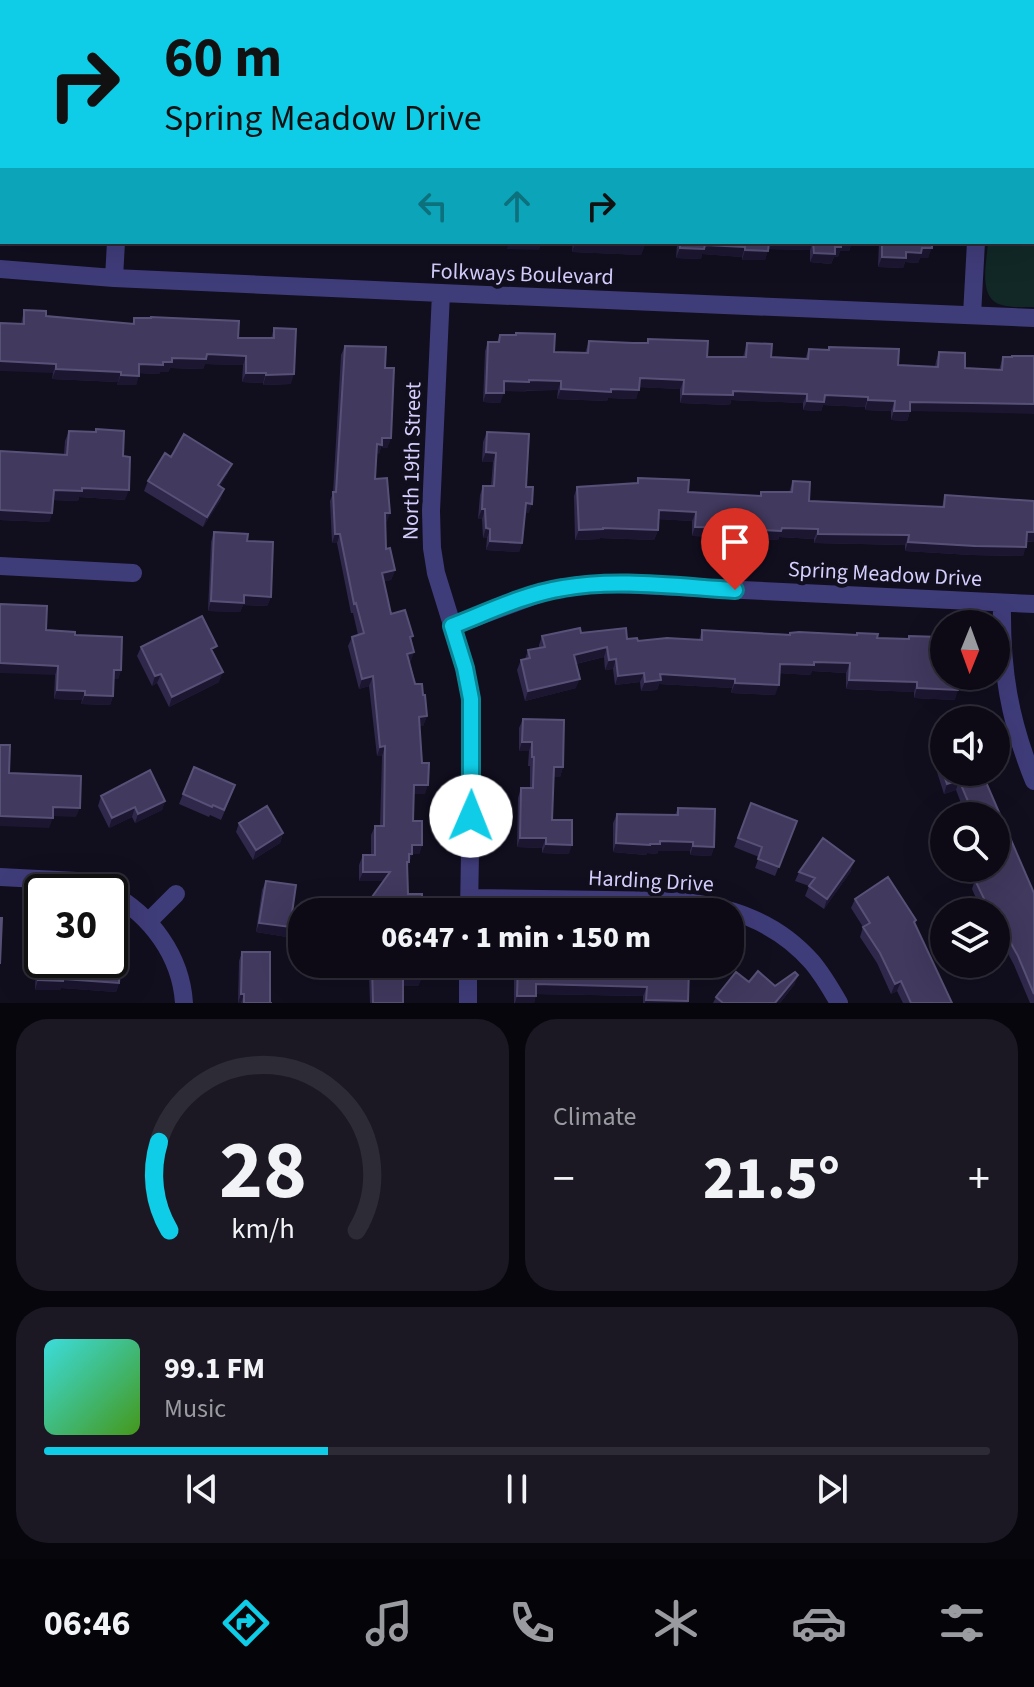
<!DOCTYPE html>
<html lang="en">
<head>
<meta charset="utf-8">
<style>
  :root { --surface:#0d0a16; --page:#1b1823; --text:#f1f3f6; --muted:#9a9aa1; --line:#2d2b35; --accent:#0fcde7 }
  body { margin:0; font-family:"Source Sans 3",sans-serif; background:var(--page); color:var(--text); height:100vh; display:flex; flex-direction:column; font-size:30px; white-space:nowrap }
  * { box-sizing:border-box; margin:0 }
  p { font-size:26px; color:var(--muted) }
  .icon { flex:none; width:44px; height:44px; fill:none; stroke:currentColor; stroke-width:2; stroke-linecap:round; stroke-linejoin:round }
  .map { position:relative; height:1003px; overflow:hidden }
  .sheet { display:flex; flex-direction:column; gap:16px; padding:16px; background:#07060c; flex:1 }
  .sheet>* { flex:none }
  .hud { position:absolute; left:0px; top:0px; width:1034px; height:244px; box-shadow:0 8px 32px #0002,0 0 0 2px var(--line); background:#0fcde7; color:#111; overflow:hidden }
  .needle { width:52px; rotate:181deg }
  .controls { position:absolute; left:930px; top:610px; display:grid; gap:16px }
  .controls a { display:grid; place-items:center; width:80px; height:80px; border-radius:50%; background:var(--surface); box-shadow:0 8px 32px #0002,0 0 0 2px var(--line); font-size:40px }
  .speed { position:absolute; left:24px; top:874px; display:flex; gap:16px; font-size:40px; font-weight:700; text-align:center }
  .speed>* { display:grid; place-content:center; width:104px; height:104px; border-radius:50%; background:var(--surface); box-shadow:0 8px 32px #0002,0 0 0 2px var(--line); line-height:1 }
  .speed .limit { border:4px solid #111; border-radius:12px; background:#fff; color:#111 }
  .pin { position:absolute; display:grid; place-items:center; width:68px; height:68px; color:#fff; margin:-82px -34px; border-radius:50% 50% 50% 0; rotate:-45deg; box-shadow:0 0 8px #0007 }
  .pin .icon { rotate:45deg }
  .me { position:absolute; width:88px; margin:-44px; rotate:1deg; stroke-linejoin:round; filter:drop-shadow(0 0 6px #0008) }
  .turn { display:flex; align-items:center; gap:28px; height:168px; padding:0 32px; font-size:36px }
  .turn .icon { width:104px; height:104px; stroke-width:2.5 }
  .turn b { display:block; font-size:56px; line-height:68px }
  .lanes { display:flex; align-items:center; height:76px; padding:0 32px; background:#0003; justify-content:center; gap:40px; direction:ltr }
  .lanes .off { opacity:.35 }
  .big { font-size:60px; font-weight:800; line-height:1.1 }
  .sheet .card { flex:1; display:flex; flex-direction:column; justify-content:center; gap:12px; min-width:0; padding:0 28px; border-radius:32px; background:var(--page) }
  .sheet .dial { align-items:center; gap:0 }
  .dial svg { height:208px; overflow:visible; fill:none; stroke:var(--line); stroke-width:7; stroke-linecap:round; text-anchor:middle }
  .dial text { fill:var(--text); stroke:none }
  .song { display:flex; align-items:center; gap:24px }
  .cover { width:96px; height:96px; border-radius:12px; background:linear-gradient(135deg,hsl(180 70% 55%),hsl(100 70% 35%)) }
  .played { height:8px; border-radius:4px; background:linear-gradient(90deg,var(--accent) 30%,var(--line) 30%) }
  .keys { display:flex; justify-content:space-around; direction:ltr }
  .heat { display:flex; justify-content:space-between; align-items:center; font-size:44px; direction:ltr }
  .sheet .tiles { flex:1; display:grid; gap:16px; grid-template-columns:1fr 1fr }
  .card:last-child { grid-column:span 2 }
  .trip { position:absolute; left:288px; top:898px; width:456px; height:80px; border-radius:32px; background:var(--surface); box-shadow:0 8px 32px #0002,0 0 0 2px var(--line); font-weight:800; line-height:80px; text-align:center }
  .menu { display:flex; height:128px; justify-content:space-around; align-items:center; background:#050409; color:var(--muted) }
  .menu .icon { width:56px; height:56px }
  .menu .selected { color:var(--accent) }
  .menu b { font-size:36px; color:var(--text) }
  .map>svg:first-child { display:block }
  .green { fill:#112827 }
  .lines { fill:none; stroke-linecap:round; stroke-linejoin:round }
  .minor { stroke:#3f3c7a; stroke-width:18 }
  .wall { fill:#2f284b }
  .shaded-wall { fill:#1c1631 }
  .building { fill:#41395e; stroke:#585177; stroke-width:2 }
  .route-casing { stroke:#0a8596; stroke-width:20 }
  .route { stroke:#0fcde7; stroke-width:14 }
  .labels { text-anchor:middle; stroke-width:8; stroke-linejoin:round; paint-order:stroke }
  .street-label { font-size:22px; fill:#d4cefc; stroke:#110e1e }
</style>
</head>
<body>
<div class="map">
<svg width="1034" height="1003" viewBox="0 0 1034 1003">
  <rect width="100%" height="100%" fill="#110e1e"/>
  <!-- green -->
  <path class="green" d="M999,0H1034V307C1024,307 1012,308 1002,305C977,299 987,261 988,242H1032V2H999Z"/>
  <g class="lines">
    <!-- minor -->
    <path class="minor" d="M511,0L553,2
      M127,2V0
      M986,2V0
      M0,269L114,278L441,293L1034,318
      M114,278L116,242
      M441,293L431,511L432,548L436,573L462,657L471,699L472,735L469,912
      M972,315L976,242
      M0,566L133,573
      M1002,603C1001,670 1009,719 1034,781
      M452,626L544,592L588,584H617L1034,604
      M0,877L77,881L109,892
      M110,893C151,915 181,956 184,1003
      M469,898L673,901C727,905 775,920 812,962C822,974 831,989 839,1003
      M148,922L176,894
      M468,1003V964"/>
  </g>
  <!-- wall -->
  <path class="wall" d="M573,242H852L849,251H840L838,257H834L831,264L810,262V250L768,249L765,260H742V257L702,254L701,259L676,258L677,245L645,244L641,255L572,252Z
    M879,242H932L928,258H920L918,263L905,262L903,268L878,267Z
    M24,310L46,316L132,324L134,318L238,338H271L274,328L291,384L263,385V383L242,382L243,365L205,364L203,369L170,368L168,372H160L159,374L139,373L136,385H117L118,382L52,379L53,373L21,324Z
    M516,333L554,352L585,353L589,341L633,343H647L648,339L707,357H743L747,343L771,357L805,359L809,349L828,350L829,347L898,365L935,367L936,361L939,352L965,368L999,370L1003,357L1034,356L910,411L907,421L891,420V411L865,410V407L823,405L821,411L803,410V403L731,400L730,405L680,403V389L639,387L636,399L608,398L607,401L557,399L558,390L504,391L500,403L483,402L485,351L488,342H497L500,335H515Z
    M345,346L385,368L391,438L387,448L381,447L379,454H376L375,479L387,522H385L386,549L395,570L391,580L384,581L391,614L411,641V661L409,662L427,716L423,726H419L425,794H414L413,821L422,845L419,854H412L407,868L408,894L422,912H369V906L372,897L383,881H359V865L363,855H371V835L375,826H380L382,756H377L369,686L359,689L348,646L352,637L358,635L353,613H351L337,543H332L330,501L333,493L341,355Z
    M96,429L123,456L125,500L79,497L78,501L53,500L52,513L49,522L0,520L64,454L65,441L69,431L95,432Z
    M487,432L526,487L529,513H525L522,543L519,552L486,550L487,538H483L482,519H478L480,495L483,486H491L493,462H482L483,442Z
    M171,457L228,473L220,486L221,499L203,527L144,491L148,481Z
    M638,478L688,492L760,496L761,492H789L793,481L809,501L942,507L945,495L1034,501V542H1026L1023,556L971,555L905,551V545L814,543V539L779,537L778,540L756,539V538L692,536V521L658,519V530L654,540L600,538V539L575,540L574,496L577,487L636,484Z
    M214,532L247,541L271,597L267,606L243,605L240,612L208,611L211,542Z
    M46,630L75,635L121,670L118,679H114L113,696L110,705L81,704L82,700L54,699L55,675Z
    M702,630L907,639L909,636L941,652L955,700L914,698V692L846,689V673L812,671L810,675L779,673L775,695L731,693L732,688L659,684L657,690L641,691L640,682L615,685L613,669L605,670L604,657L576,664V688L525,701L517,670L521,660L525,659L528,650L539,648V645L542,636L581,633L638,641L699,640Z
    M141,647L214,655L219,682L169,707L157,683L152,686L137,656Z
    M523,719L563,767L560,777H554L552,820L569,854L542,853V848L517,847L518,798L521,788H530V766H528L529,751H519V728Z
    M933,741L986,772L984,777L1034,893V1003H1030L1014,965L1005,948L1003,949L996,932V912H982L972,889L975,880L978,879L975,872L976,868H996L966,816L956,790L944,794L930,750Z
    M183,794H232L221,820L210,815L209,817L179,804Z
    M101,796L165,801L162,810L135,823L132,817L109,828L98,806Z
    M751,803L797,821L775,876L755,868L759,857L734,847Z
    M678,808L714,847L711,856L690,855V851H658L657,854L647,853L646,855L613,852V823L617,814L675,815Z
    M239,823L283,833L280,843L253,860L236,832Z
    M851,871L824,909L805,896L809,886L795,881L799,872Z
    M266,881L290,927L287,937L256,932L262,890Z
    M855,899L915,924L952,1003H903L897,991L891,994L877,963L860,937L863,927L851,908Z
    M32,932L119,983L116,992L61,988L60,990H35L36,964H28L29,942Z
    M242,952L270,1003H272H238L239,961Z
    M371,964H422V977L418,986H403V1003H370L369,974Z
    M514,964H706L702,979H689L688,1003H643V996L536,994L534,1003H514Z
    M798,975L794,985L780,1003H713L716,997L749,982L775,986Z"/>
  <!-- shaded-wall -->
  <path class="shaded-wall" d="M385,242H447L446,245Z
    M509,242H542L539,250L507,249Z
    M643,242H678L677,245L642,244Z
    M768,242H813L810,250L765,249Z
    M841,242H852L849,251H840L838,257H834L831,264L810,262L814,253L835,247Z
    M575,243L645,245L641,255L572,252Z
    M705,245L745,247L742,257L702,254L701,259L676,258L680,248Z
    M922,248H932L928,258H920L918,263L905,262L903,268L878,267L882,257Z
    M745,250L768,251L765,260H742Z
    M207,354L246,356L243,365L205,364L203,369L170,368L168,372H160L159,374L136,373L139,364L163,362L172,358Z
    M0,361L56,364L53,373L0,371Z
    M56,369L121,372L118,382L52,379Z
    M246,373H266L263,383L242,382Z
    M294,374L291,384L263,385L266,375Z
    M121,375L139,376L136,385H117Z
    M640,378L684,380L680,389L636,387Z
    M529,380L561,381L558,390H526V392L501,391L504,381Z
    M561,389H611L639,390L636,399L608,398L607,401L557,399Z
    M733,391L807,394L803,403L731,400L730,405L680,403L683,394Z
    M486,393H504L500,403L483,402Z
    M825,395L868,397L865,407L823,405L821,411L803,410L807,401Z
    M868,400L895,401L891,411L865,410Z
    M910,402L1034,404V414L907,411Z
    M894,411H910L907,421L891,420Z
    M382,438H391L387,448L381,447L379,454H374L377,444Z
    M486,452L496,453L493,462H482Z
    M232,464L228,473L215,495L218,485Z
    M82,488L129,490L125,500L79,497L78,501L50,500L54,490Z
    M224,489L221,499L203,527L207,517Z
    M526,503L532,504L529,513H523Z
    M482,509H485L482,519H478Z
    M0,510L52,513L49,522L0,520Z
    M659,510L696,512L692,521L655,519Z
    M385,513H390L387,522H381Z
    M695,527L760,528L756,538L692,536Z
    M486,528L490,529L487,538H483Z
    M603,528L658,530L654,540L600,538V539L575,540L579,530Z
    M782,528L818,529L814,539L779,537L778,540L756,539L760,530Z
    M1027,532H1034V542L1023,541Z
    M335,534H340L337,543H332Z
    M818,534L909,535L905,545L814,543Z
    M490,541L522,543L519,552L486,550Z
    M908,542L1026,547L1023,556L971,555L905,551Z
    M395,570L391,580L379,582L382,573Z
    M244,595L271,597L267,606L243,605L240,612L208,611L211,601Z
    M607,647L604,657L571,665L574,655Z
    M414,652L411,661L403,664L407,654Z
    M616,659L613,669L605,670L609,660Z
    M814,662L850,663L846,673L812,671L810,675L776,673L780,664Z
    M0,663L58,666L55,675L0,673Z
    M114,670H121L118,679H111Z
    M223,672L219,682L169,707L172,697Z
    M644,673L640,682L615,685L618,676Z
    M161,674L157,683L152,686L155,676Z
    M660,674L735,679L732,688L659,684L657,690L641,691L645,682Z
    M373,676L369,686L359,689L362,679Z
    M580,679L576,688L525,701L528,691Z
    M849,680L917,682L914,692L846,689Z
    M735,683L779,685L775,695L731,693Z
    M917,688L958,690L955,700L914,698Z
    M57,690L85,691L82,700L54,699Z
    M85,695L113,696L110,705L81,704Z
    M427,716L423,726H415L419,717Z
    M522,742H532L529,751H519Z
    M385,746L382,756H377L380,747Z
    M554,767H563L560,777H550Z
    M959,780L956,790L944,794L947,784Z
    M414,785H428L425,794H410Z
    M165,801L162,810L135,823L138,814Z
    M53,807L80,808L76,817L50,816Z
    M135,807L132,817L109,828L112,818Z
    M0,816L53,818L49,828L0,826Z
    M283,833L280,843L253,860L256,850Z
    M520,838H546L542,848L517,847Z
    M660,841L693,842L690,851H658L657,854L647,853L646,855L613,852L616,843L650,844Z
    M546,844L572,845L569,854L542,853Z
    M412,845H422L419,854H412L406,872H404Z
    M693,846L714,847L711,856L690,855Z
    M854,861L851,871L824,909L827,899Z
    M363,872H390L386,881H359Z
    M259,923L290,927L287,937L256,932Z
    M32,954H39L36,964H28Z
    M689,969L705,970L702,979H686Z
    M798,975L794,985L780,1003H775Z
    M403,977H422L418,986H400Z
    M63,979L119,983L116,992L61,988L60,990H35L38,980Z
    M901,981L897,991L891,994L895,984Z
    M536,984L647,987L643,996L533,994Z
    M241,994H244L241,1003H238Z
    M517,996H536L534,1003H515Z
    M646,1000L688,1001V1003H645Z"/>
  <!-- building -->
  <path class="building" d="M0,21H2V60H0Z
    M0,150H2V196H0Z
    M575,242H645V245Z
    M680,242H769L768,251L745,250V247L705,245L704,249L680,248Z
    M813,242H841V247H835V254L814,253Z
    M882,242H932V248H922L921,253L906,252V258L882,257Z
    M24,310L46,311V316L134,324V318H151V317L239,321L238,338H274V328L296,329L294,374L266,375V373H246V356L207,354L206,359L172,358V362H163V365L139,364V376L121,375V372L56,369V364L0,361V323L24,324Z
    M516,333L555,334L554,352L588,353L589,341L633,343H648V339L708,341L707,357H746L747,343L772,344L771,357L808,359L809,349L829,350V347L899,349L898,365L938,367L939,352L965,353V368L1002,370L1003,357H1012V356H1034V404L910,402V411H894L895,401L868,400V397L825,395L824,402L807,401V394L733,391V395L683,394L684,380L640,378L639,390L611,389V392L561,389V381L529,380V382L504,381V393H486L488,342H499L500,335H516Z
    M345,346L386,347L385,368H394L391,438H382V445L377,444L375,479L387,478L390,513H385L386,549L390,548L395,570L382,573L391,614L405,610L413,636L410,637L414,652L407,654L415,684H422L423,695H425L427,716L419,717L422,763H429L428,785H414L413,821H422V845H412V854H409V862H407L408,894H422V912H373L372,897L390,872H363V855H375V826H384L385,746L380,747L373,676L362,679L352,637L364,633L356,603L354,604L340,534H335L333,492H336Z
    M96,429L124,431L123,456L130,457L129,490L82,488V491L54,490L52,513L0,510V451L67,455L69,431L96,432Z
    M487,432L529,434L526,487H533L532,504L526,503L522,543L490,541V529L486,528L485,509H482L483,486H494L496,453L486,452Z
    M184,434L232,464L218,485L224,489L207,517L148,481L165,453L171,457Z
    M638,478L689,480L688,492L761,496V492H792L793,481L810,482L809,501L944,507L945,495L1034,501V532H1027L1026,547L975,546L908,542L909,535L818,534V529L782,528L781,531L760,530V528L695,527L696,512L659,510L658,530L603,528V529L579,530L577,487L638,483Z
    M214,532L248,534L247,541L273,542L271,597L244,595V603L211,601Z
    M0,604L47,606L46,630L75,632V635L122,637L121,670H114L113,696L85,695V691L57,690L58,666L0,663Z
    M202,616L217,646L211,649L223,672L172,697L161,674L155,676L141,647Z
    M580,628L581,633L626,628L627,639L637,638L638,641L667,638L702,640V630L790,635V633L799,632L857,635V633L878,634L877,638L909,639V636L942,637L941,652L944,653V676H959L958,690L917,688V682L849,680L850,663L814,662V665L780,664L779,685L735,683V679L660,674L661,680L645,682L644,673L618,676L616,659L609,660L607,647L574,655L580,679L528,691L521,660L530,658L528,650L545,647L542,636Z
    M523,719L564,720L563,767H554L552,820H572V845L546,844V838H520L521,788H533L534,757H532V742H522Z
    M944,737V772H986L982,773L1034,893V994L1018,956L1008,938L1007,939L996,915V912H994L992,906L988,907L975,880L984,876L981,868H996V816H965L973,813L959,780L947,784L933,741Z
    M0,745H10L9,773L81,776L80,808L53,807V818L0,816Z
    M194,767L235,785L224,810L213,805L212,807L183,794Z
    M150,770L165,801L138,814L135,807L112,818L101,796Z
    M751,803L797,821L779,867L758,859L762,847L738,838Z
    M267,806L283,833L256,850L239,823Z
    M678,808L715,809L714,847L693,846V842L660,841V844H650V845L616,843L617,814L678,815Z
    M823,838L854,861L827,899L809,886L815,878L799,872Z
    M888,877L916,920L914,922L952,1003H911L901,981L895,984L880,953L863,927L870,923L855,899Z
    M266,881L296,885L290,927L259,923Z
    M0,918H2L0,964Z
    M32,932L42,933V960H110V951L121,952L119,983L63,979V981L38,980L39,954H32Z
    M242,952H270V1003H272H244V994H241Z
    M374,964H422V977H403V1003H373L372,965Z
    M518,964H706L705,970L689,969L688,1001L646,1000L647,987L536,984V996H517Z
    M758,971L775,986L795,972L798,975L775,1003H723L716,997L736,972L749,982Z"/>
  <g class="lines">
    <!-- route casing -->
    <g class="route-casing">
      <path id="route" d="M471,816V699L465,668L452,626C488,612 525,594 563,588C616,578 681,587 735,590"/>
    </g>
    <!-- route -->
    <use href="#route" class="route"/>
  </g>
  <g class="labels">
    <!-- street labels -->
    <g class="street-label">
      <text transform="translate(522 273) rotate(2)" y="8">Folkways Boulevard</text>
      <text transform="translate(411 461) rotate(-89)" y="8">North 19th Street</text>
      <text transform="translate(885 573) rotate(3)" y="8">Spring Meadow Drive</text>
      <text transform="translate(651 880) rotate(3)" y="8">Harding Drive</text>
    </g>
  </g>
</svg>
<div class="controls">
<a><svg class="needle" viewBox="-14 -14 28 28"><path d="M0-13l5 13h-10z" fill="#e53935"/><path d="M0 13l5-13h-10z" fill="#9a9aa1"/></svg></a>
<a><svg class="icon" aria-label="sound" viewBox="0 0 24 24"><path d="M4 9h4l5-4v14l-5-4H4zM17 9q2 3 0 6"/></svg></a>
<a><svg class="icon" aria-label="search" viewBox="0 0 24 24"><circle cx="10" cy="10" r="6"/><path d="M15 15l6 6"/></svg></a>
<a><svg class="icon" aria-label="layers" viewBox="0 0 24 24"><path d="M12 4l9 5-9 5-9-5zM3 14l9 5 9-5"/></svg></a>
</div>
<div class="speed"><div class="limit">30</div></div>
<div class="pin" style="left:735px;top:590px;background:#d93025"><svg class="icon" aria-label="arrive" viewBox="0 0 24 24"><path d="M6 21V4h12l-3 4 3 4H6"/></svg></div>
<svg class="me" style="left:471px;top:816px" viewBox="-20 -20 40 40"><circle r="19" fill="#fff"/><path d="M0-13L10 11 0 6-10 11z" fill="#0fcde7"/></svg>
<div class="trip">06:47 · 1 min · 150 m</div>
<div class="hud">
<div class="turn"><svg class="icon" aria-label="right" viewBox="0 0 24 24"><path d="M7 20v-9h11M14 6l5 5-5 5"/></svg><div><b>60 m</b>Spring Meadow Drive</div></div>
<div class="lanes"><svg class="icon off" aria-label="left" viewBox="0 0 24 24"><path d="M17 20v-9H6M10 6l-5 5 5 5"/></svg><svg class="icon off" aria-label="ahead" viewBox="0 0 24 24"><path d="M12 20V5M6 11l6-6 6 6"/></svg><svg class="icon" aria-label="right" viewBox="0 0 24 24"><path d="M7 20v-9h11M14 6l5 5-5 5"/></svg></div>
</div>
</div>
<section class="sheet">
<div class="tiles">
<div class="card dial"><svg viewBox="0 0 100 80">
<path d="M14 69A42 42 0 1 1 86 69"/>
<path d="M14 69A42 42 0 0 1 10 35" stroke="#0fcde7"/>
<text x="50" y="56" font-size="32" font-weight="700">28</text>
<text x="50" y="72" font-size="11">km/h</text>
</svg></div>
<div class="card"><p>Climate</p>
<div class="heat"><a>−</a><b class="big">21.5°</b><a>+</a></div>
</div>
<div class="card">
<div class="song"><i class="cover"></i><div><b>99.1 FM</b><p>Music</p></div></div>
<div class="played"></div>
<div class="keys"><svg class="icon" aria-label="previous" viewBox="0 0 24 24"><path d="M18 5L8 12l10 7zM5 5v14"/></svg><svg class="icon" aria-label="pause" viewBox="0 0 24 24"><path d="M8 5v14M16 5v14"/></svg><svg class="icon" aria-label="next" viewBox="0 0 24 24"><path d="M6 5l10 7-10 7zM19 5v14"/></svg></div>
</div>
</div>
</section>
<nav class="menu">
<b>06:46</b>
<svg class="icon selected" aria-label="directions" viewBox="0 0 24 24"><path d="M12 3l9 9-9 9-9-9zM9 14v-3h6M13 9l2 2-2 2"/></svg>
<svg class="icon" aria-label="music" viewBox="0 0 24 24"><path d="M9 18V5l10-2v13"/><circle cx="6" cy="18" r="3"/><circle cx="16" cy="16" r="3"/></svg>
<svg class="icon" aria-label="phone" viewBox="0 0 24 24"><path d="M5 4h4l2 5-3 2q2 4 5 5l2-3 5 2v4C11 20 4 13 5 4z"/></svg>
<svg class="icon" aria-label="climate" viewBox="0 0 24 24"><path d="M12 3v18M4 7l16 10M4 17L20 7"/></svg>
<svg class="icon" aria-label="car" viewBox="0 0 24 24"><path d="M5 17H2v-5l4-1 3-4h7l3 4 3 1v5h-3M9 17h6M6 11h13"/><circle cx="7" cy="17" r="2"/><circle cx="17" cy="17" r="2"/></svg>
<svg class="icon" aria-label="filters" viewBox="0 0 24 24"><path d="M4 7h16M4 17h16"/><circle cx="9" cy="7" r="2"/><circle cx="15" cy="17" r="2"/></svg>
</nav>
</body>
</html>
